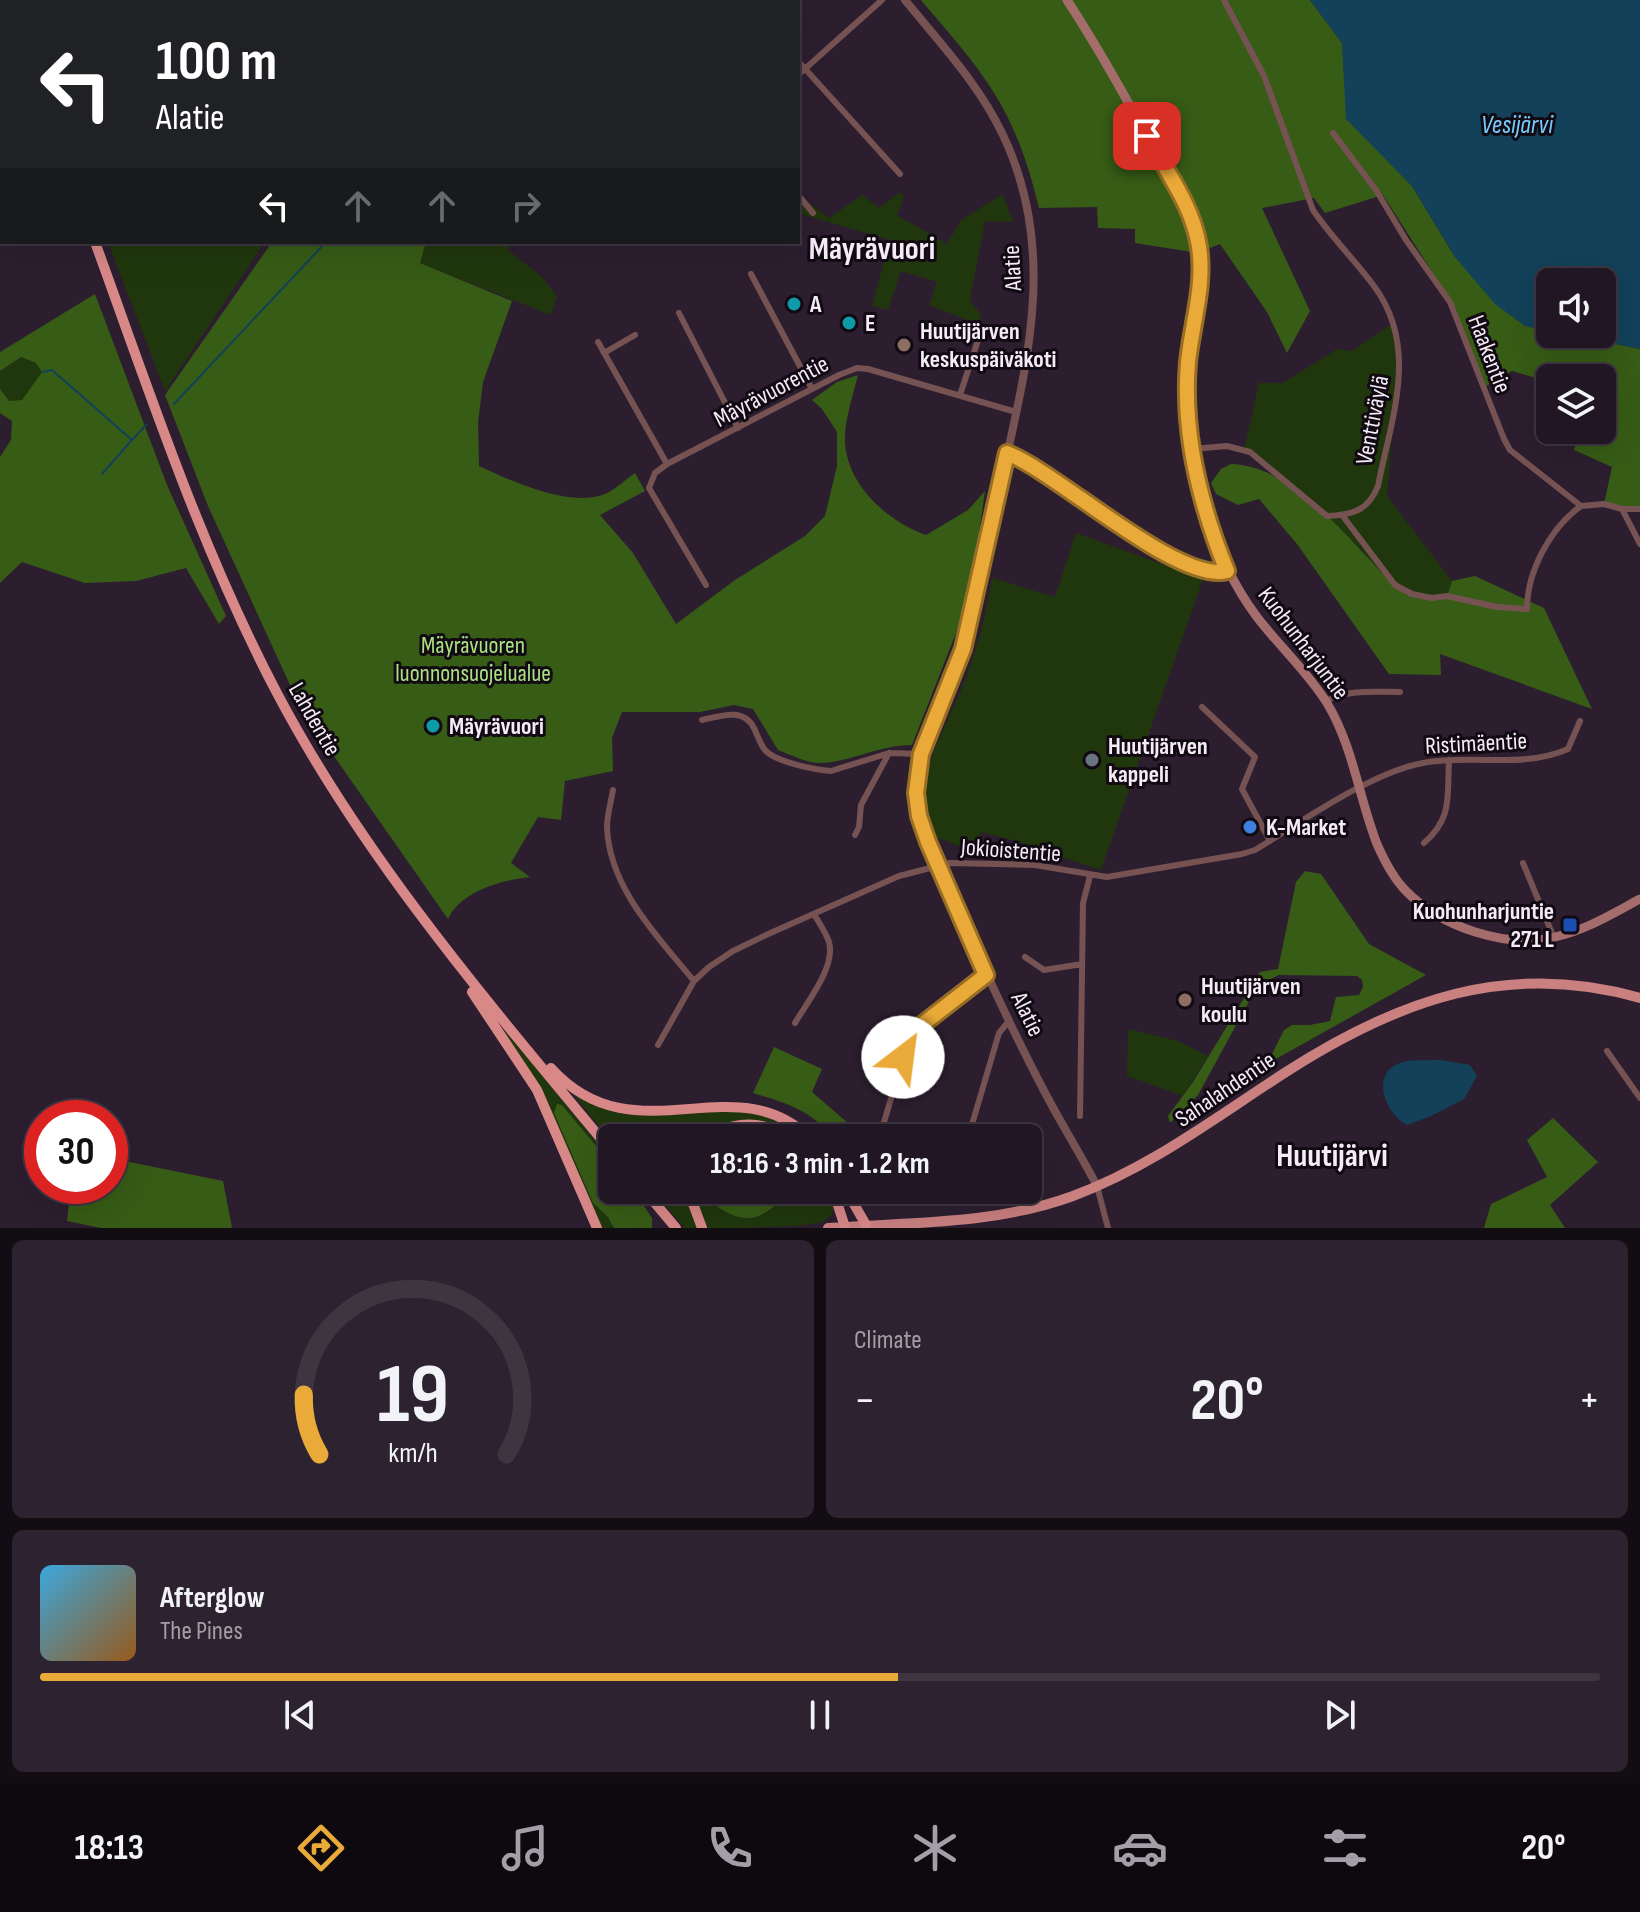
<!DOCTYPE html>
<html lang="en">
<head>
<meta charset="utf-8">
<style>
  :root { --surface:#211623; --page:#2d2330; --text:#f1f3f6; --muted:#a29fa6; --line:#3e3541; --accent:#eaaa39 }
  body { margin:0; font-family:"Sofia Sans Condensed",sans-serif; background:var(--page); color:var(--text); height:100vh; display:flex; flex-direction:column; font-size:30px; white-space:nowrap }
  * { box-sizing:border-box; margin:0 }
  p { font-size:26px; color:var(--muted) }
  .icon { flex:none; width:44px; height:44px; fill:none; stroke:currentColor; stroke-width:2; stroke-linecap:round; stroke-linejoin:round }
  .map { position:relative; height:1228px; overflow:hidden }
  .panel { display:flex; flex-direction:column; gap:12px; padding:12px; background:#120c13; flex:1 }
  .panel>* { flex:none }
  .guide { position:absolute; left:0px; top:0px; width:800px; height:244px; box-shadow:0 8px 32px #0002,0 0 0 2px var(--line); background:#202124; color:#fff; overflow:hidden }
  .tools { position:absolute; left:1536px; top:268px; display:grid; gap:16px }
  .tools a { display:grid; place-items:center; width:80px; height:80px; border-radius:12px; background:var(--surface); box-shadow:0 8px 32px #0002,0 0 0 2px var(--line); font-size:40px }
  .speed { position:absolute; left:24px; top:1100px; display:flex; gap:16px; font-size:40px; font-weight:700; text-align:center }
  .speed>* { display:grid; place-content:center; width:104px; height:104px; border-radius:50%; background:var(--surface); box-shadow:0 8px 32px #0002,0 0 0 2px var(--line); line-height:1 }
  .speed .limit { border:12px solid #d22; background:#fff; color:#111 }
  .pin { position:absolute; display:grid; place-items:center; width:68px; height:68px; color:#fff; margin:-34px; border-radius:16px; box-shadow:0 4px 12px #0006 }
  .me { position:absolute; width:88px; margin:-44px; rotate:30deg; stroke-linejoin:round; filter:drop-shadow(0 0 6px #0008) }
  .turn { display:flex; align-items:center; gap:28px; height:168px; padding:0 24px; font-size:36px }
  .turn .icon { width:104px; height:104px; stroke-width:2.5 }
  .turn b { display:block; font-size:56px; line-height:68px }
  .lanes { display:flex; align-items:center; height:76px; padding:0 24px; background:#0003; justify-content:center; gap:40px; direction:ltr }
  .lanes .off { opacity:.35 }
  .big { font-size:60px; font-weight:700; line-height:1.1 }
  .panel .widget { flex:1; display:flex; flex-direction:column; justify-content:center; gap:12px; min-width:0; padding:0 28px; border-radius:12px; background:var(--page) }
  .panel .dial { align-items:center; gap:0 }
  .dial svg { height:208px; overflow:visible; fill:none; stroke:var(--line); stroke-width:7; stroke-linecap:round; text-anchor:middle }
  .dial text { fill:var(--text); stroke:none }
  .song { display:flex; align-items:center; gap:24px }
  .cover { width:96px; height:96px; border-radius:12px; background:linear-gradient(135deg,hsl(200 70% 55%),hsl(30 70% 35%)) }
  .played { height:8px; border-radius:4px; background:linear-gradient(90deg,var(--accent) 55%,var(--line) 55%) }
  .keys { display:flex; justify-content:space-around; direction:ltr }
  .heat { display:flex; justify-content:space-between; align-items:center; font-size:44px; direction:ltr }
  .panel .tiles { flex:1; display:grid; gap:12px; grid-template-columns:1fr 1fr }
  .widget:last-child { grid-column:span 2 }
  .trip { position:absolute; left:598px; top:1124px; width:444px; height:80px; border-radius:12px; background:var(--surface); box-shadow:0 8px 32px #0002,0 0 0 2px var(--line); font-weight:700; line-height:80px; text-align:center }
  .tabs { display:flex; height:128px; justify-content:space-around; align-items:center; background:#0d090e; color:var(--muted) }
  .tabs .icon { width:56px; height:56px }
  .tabs .active { color:var(--accent) }
  .tabs b { font-size:36px; color:var(--text) }
  .map>svg:first-child { display:block }
  .green { fill:#20370d }
  .forest { fill:#375c16 }
  .water { fill:#124159 }
  .lines { fill:none; stroke-linecap:round; stroke-linejoin:round }
  .stream { stroke:#124159; stroke-width:2 }
  .minor { stroke:#765352; stroke-width:6 }
  .tertiary { stroke:#765352; stroke-width:8 }
  .secondary { stroke:#a56c6c; stroke-width:9 }
  .primary { stroke:#c9807f; stroke-width:10 }
  .trunk { stroke:#d98888; stroke-width:10 }
  .route-casing { stroke:#986e25; stroke-width:20 }
  .route { stroke:#eaaa39; stroke-width:14 }
  .culture-dot { fill:#0f9aa8; stroke:#110a12; stroke-width:3 }
  .education-dot { fill:#8d6e63; stroke:#110a12; stroke-width:3 }
  .worship-dot { fill:#6b7280; stroke:#110a12; stroke-width:3 }
  .shop-dot { fill:#3f7fe0; stroke:#110a12; stroke-width:3 }
  .transit-dot { fill:#1a4fb4; stroke:#110a12; stroke-width:3 }
  .labels { text-anchor:middle; stroke-width:6; stroke-linejoin:round; paint-order:stroke }
  .street-label { font-size:24px; fill:#f4ebf7; stroke:#110a12 }
  .poi-label { font-size:24px; font-weight:bold; fill:#f4ebf7; stroke:#110a12; text-anchor:start }
  .park-label { font-size:24px; fill:#aae283; stroke:#110a12 }
  .water-label { font-size:26px; font-style:italic; fill:#76ceff; stroke:#110a12 }
  .district-label { font-size:32px; font-weight:bold; fill:#f4ebf7; stroke:#110a12 }
</style>
</head>
<body>
<div class="map">
<svg width="1640" height="1228" viewBox="0 0 1640 1228">
  <rect width="100%" height="100%" fill="#2c1e2f"/>
  <!-- green -->
  <path class="green" d="M900,192L904,197L897,215L947,244L961,220L1003,194L1013,222L985,221L970,300L981,315L978,324L929,305L937,282L901,271L888,310L872,306L890,240L798,213V195L829,218L862,195L879,208Z
    M108,242H265L165,391Z
    M426,242H511L508,250L542,277L557,296L551,315L420,263Z
    M1393,323L1399,350L1387,496L1452,581L1447,596L1432,598L1395,585L1327,516L1244,450L1259,383H1283L1337,349L1352,351Z
    M21,357L36,363L43,372L22,400L9,401L0,389V371Z
    M1076,533L1203,579L1101,870L1043,851C1033,844 996,836 981,832L973,851L936,837C931,821 925,805 926,789C927,754 949,721 961,690C976,654 986,616 992,578L1055,597Z
    M503,1028L612,1161V1165L562,1105L554,1113L593,1203L608,1217L614,1228H603L596,1215Z
    M1128,1029L1178,1041L1208,1056L1183,1096L1127,1076Z
    M574,1095L593,1105L622,1114L735,1111L775,1117L806,1138H796L778,1127L715,1129L704,1138H663L643,1122L620,1127L621,1138H612V1142Z
    M652,1190L672,1193L684,1190L698,1228H685Z
    M692,1190H701C715,1206 735,1225 758,1215C767,1212 772,1205 782,1203L784,1199L776,1190H828L834,1208C832,1214 829,1219 822,1222C799,1228 735,1228 708,1228Z"/>
  <!-- forest -->
  <path class="forest" d="M921,0H1310L1342,43L1347,119L1412,186L1455,257L1525,326L1550,331V334H1568L1640,349V509L1604,504L1612,467L1574,450L1580,430H1602V378H1550V382L1512,371L1483,388L1456,309L1383,195L1325,213L1314,198L1262,208L1310,311L1287,353L1267,312L1220,244L1198,253L1135,243V229L1098,228L1097,207L1039,208C1029,168 1017,129 994,93C974,60 946,30 921,0Z
    M272,242H426L420,263L512,301L483,382L478,423L479,466C511,481 571,508 605,494C616,489 626,479 635,473L645,491L600,515L633,553L676,624L735,580L805,536L825,516L837,466V432L822,409L812,400L837,382L858,375C853,396 844,421 845,442C847,485 888,522 926,535L968,510L985,491L974,570L956,633L912,745C879,745 851,762 820,763C807,763 791,755 778,750L753,709L734,705L700,712H622L612,738L613,771L565,781L561,820L538,817L511,863L530,877C502,880 461,891 448,919L301,709L208,506L165,395Z
    M95,294L167,485L226,616L219,624L186,568L136,581L85,583L22,562L0,583V457L11,440L12,421L0,413V389L9,401L22,400L42,372L36,363L21,357L0,371V352Z
    M1231,464C1286,466 1332,520 1367,557C1376,565 1384,577 1394,584C1408,594 1431,598 1447,596L1452,581L1475,576L1544,608L1592,709L1440,654L1441,675L1389,674L1297,544L1259,499L1238,505L1216,494L1211,483L1221,469Z
    M1305,871L1321,874L1369,944L1426,975L1267,1064L1284,1030L1292,1025H1310L1330,1021L1336,997L1359,995L1363,987L1362,980L1357,976L1279,975L1258,985L1198,1095L1170,1123L1168,1116L1193,1082L1260,972L1278,969L1296,882Z
    M774,1047L822,1069L812,1092L856,1130L879,1138H832C813,1110 783,1102 753,1093Z
    M557,1104L562,1105L612,1165V1190H633L652,1218V1228H614L608,1217L593,1203L554,1113Z
    M1553,1118L1598,1162L1550,1205L1565,1228H1484L1491,1204L1547,1177L1527,1140Z
    M110,1158L223,1181L232,1228H101L67,1221L71,1186H110Z
    M701,1190H776L785,1202C773,1204 767,1214 756,1217C732,1222 715,1206 701,1190Z"/>
  <!-- water -->
  <path class="water" d="M1310,0H1640V349L1568,334H1602V282H1550V331L1525,326L1495,304L1455,257L1412,186L1346,119L1342,43Z
    M1441,1060L1470,1065L1477,1076L1464,1099L1431,1116L1407,1125C1383,1112 1370,1071 1403,1062C1415,1059 1429,1061 1441,1060Z"/>
  <g class="lines">
    <!-- stream -->
    <path class="stream" d="M551,2L553,0
      M43,372L52,370L132,440L102,474
      M174,404L326,242
      M133,439L147,424"/>
    <!-- minor -->
    <path class="minor" d="M134,0L137,2
      M297,0L300,2
      M443,0L445,2
      M627,0L629,2
      M746,0L748,2
      M321,2L322,0
      M488,2L489,0
      M798,61L900,174
      M798,75L882,0
      M1333,133L1376,190L1406,240L1450,302L1504,439L1510,450L1581,506L1604,504L1622,509L1640,544
      M798,195L813,213
      M751,274L812,389
      M679,313L738,428
      M598,342L667,464
      M604,353L635,335
      M960,395L980,334
      M1192,449L1227,446L1250,452L1327,516C1352,515 1368,511 1378,486C1391,419 1420,348 1374,286C1355,260 1331,237 1313,210L1264,76L1224,0
      M1007,453C1055,472 1180,585 1227,571
      M1622,509H1640
      M1342,515L1395,585L1412,594L1432,598L1447,596L1497,607L1527,609C1527,572 1550,528 1581,506
      M706,585L649,488L655,473L667,464L839,375L857,368L868,369L1016,412
      M1326,701C1347,689 1377,692 1400,692
      M1202,707L1255,757L1242,789L1270,841
      M702,720C721,716 743,707 754,728C757,734 760,744 765,750C775,762 816,770 831,771L889,753L921,754
      M613,790C611,802 607,815 607,827C609,888 658,937 694,981
      M855,835L859,827L861,805L889,753
      M1424,843C1453,818 1447,796 1449,760
      M1523,863L1554,938
      M1025,957L1044,970L1082,964
      M795,1023C807,1002 836,967 829,942C826,933 819,923 814,914
      M658,1045L694,981L709,967L733,951L766,935L899,876L950,863L1035,865L1107,877L1242,854L1255,850C1301,822 1372,772 1423,763C1471,754 1523,769 1568,749L1580,721
      M1607,1051L1640,1098
      M1080,1116L1083,903L1090,876
      M882,1129L910,1034L986,975
      M968,1138L999,1033L1009,1021
      M1097,1186L1108,1228"/>
    <!-- tertiary -->
    <path class="tertiary" d="M905,0C940,43 979,84 1003,135C1059,253 1026,367 1000,487C988,541 979,597 963,650C949,699 912,744 916,796C919,833 939,865 953,898C983,967 1014,1035 1050,1102C1065,1130 1082,1157 1097,1186"/>
    <!-- secondary -->
    <path class="secondary" d="M1067,0C1099,49 1127,100 1155,151C1169,176 1185,200 1194,228C1207,272 1194,314 1189,357C1185,389 1187,419 1192,450C1202,510 1220,568 1257,617C1279,646 1308,672 1327,703C1353,746 1359,798 1377,844C1384,860 1393,878 1406,891C1441,927 1506,949 1555,937C1586,930 1612,914 1640,899"/>
    <!-- primary -->
    <path class="primary" d="M828,1228C910,1222 994,1225 1073,1196C1151,1167 1216,1117 1286,1072C1398,1000 1508,960 1640,998"/>
    <!-- trunk -->
    <path class="trunk" d="M0,0L2,4
      M95,242C151,396 201,549 278,695C367,863 492,1007 612,1152
      M472,992L537,1090L597,1228
      M551,1068C634,1160 734,1063 810,1138
      M710,1138C734,1119 765,1121 790,1138
      M644,1190L676,1228
      M688,1190L702,1228
      M833,1190L845,1227
      M846,1190L866,1225"/>
  </g>
  <g class="lines">
    <!-- route casing -->
    <g class="route-casing">
      <path id="route" d="M903,1057L910,1034L986,975L928,842L919,816L916,793L921,754L963,649L1007,453C1057,472 1178,584 1227,571C1200,505 1182,434 1188,362C1192,324 1205,285 1199,247C1193,206 1166,171 1147,136"/>
    </g>
    <!-- route -->
    <use href="#route" class="route"/>
  </g>
  <!-- markers -->
  <g class="culture-dot">
    <circle cx="794" cy="304" r="8"/>
    <circle cx="849" cy="323" r="8"/>
    <circle cx="433" cy="726" r="8"/>
  </g>
  <g class="education-dot">
    <circle cx="904" cy="345" r="8"/>
    <circle cx="1185" cy="1000" r="8"/>
  </g>
  <circle class="worship-dot" cx="1092" cy="760" r="8"/>
  <circle class="shop-dot" cx="1250" cy="827" r="8"/>
  <rect class="transit-dot" x="1562" y="917" width="16" height="16" rx="4"/>
  <g class="labels">
    <!-- street labels -->
    <g class="street-label">
      <text transform="translate(1012 268) rotate(-93)" y="8">Alatie</text>
      <text transform="translate(1490 354) rotate(69)" y="8">Haakentie</text>
      <text transform="translate(771 391) rotate(-28)" y="8">Mäyrävuorentie</text>
      <text transform="translate(1372 420) rotate(-79)" y="8">Venttiväylä</text>
      <text transform="translate(1304 643) rotate(53)" y="8">Kuohunharjuntie</text>
      <text transform="translate(315 719) rotate(60)" y="8">Lahdentie</text>
      <text transform="translate(1476 743) rotate(-3)" y="8">Ristimäentie</text>
      <text transform="translate(1011 850) rotate(4)" y="8">Jokioistentie</text>
      <text transform="translate(1028 1014) rotate(64)" y="8">Alatie</text>
      <text transform="translate(1225 1089) rotate(-34)" y="8">Sahalahdentie</text>
    </g>
    <!-- poi labels -->
    <g class="poi-label">
      <text x="810" y="312">A</text>
      <text x="865" y="331">E</text>
      <text x="920" y="339">Huutijärven<tspan x="920" dy="28">keskuspäiväkoti</tspan></text>
      <text x="449" y="734">Mäyrävuori</text>
      <text x="1108" y="754">Huutijärven<tspan x="1108" dy="28">kappeli</tspan></text>
      <text x="1266" y="835">K-Market</text>
      <text x="1554" y="919" text-anchor="end">Kuohunharjuntie<tspan x="1554" dy="28">271 L</tspan></text>
      <text x="1201" y="994">Huutijärven<tspan x="1201" dy="28">koulu</tspan></text>
    </g>
    <!-- park labels -->
    <g class="park-label">
      <text x="473" y="653">Mäyrävuoren<tspan x="473" dy="28">luonnonsuojelualue</tspan></text>
    </g>
    <!-- water labels -->
    <g class="water-label">
      <text x="1517" y="133">Vesijärvi</text>
    </g>
    <!-- district labels -->
    <g class="district-label">
      <text x="872" y="259">Mäyrävuori</text>
      <text x="1332" y="1166">Huutijärvi</text>
    </g>
  </g>
</svg>
<div class="tools">
<a><svg class="icon" aria-label="sound" viewBox="0 0 24 24"><path d="M4 9h4l5-4v14l-5-4H4zM17 9q2 3 0 6"/></svg></a>
<a><svg class="icon" aria-label="layers" viewBox="0 0 24 24"><path d="M12 4l9 5-9 5-9-5zM3 14l9 5 9-5"/></svg></a>
</div>
<div class="speed"><div class="limit">30</div></div>
<div class="pin" style="left:1147px;top:136px;background:#d93025"><svg class="icon" aria-label="arrive" viewBox="0 0 24 24"><path d="M6 21V4h12l-3 4 3 4H6"/></svg></div>
<svg class="me" style="left:903px;top:1057px" viewBox="-20 -20 40 40"><circle r="19" fill="#fff"/><path d="M0-13L10 11 0 6-10 11z" fill="#eaaa39"/></svg>
<div class="trip">18:16 · 3 min · 1.2 km</div>
<div class="guide">
<div class="turn"><svg class="icon" aria-label="left" viewBox="0 0 24 24"><path d="M17 20v-9H6M10 6l-5 5 5 5"/></svg><div><b>100 m</b>Alatie</div></div>
<div class="lanes"><svg class="icon" aria-label="left" viewBox="0 0 24 24"><path d="M17 20v-9H6M10 6l-5 5 5 5"/></svg><svg class="icon off" aria-label="ahead" viewBox="0 0 24 24"><path d="M12 20V5M6 11l6-6 6 6"/></svg><svg class="icon off" aria-label="ahead" viewBox="0 0 24 24"><path d="M12 20V5M6 11l6-6 6 6"/></svg><svg class="icon off" aria-label="right" viewBox="0 0 24 24"><path d="M7 20v-9h11M14 6l5 5-5 5"/></svg></div>
</div>
</div>
<section class="panel">
<div class="tiles">
<div class="widget dial"><svg viewBox="0 0 100 80">
<path d="M14 69A42 42 0 1 1 86 69"/>
<path d="M14 69A42 42 0 0 1 8 46" stroke="#eaaa39"/>
<text x="50" y="56" font-size="32" font-weight="700">19</text>
<text x="50" y="72" font-size="11">km/h</text>
</svg></div>
<div class="widget"><p>Climate</p>
<div class="heat"><a>−</a><b class="big">20°</b><a>+</a></div>
</div>
<div class="widget">
<div class="song"><i class="cover"></i><div><b>Afterglow</b><p>The Pines</p></div></div>
<div class="played"></div>
<div class="keys"><svg class="icon" aria-label="previous" viewBox="0 0 24 24"><path d="M18 5L8 12l10 7zM5 5v14"/></svg><svg class="icon" aria-label="pause" viewBox="0 0 24 24"><path d="M8 5v14M16 5v14"/></svg><svg class="icon" aria-label="next" viewBox="0 0 24 24"><path d="M6 5l10 7-10 7zM19 5v14"/></svg></div>
</div>
</div>
</section>
<nav class="tabs">
<b>18:13</b>
<svg class="icon active" aria-label="directions" viewBox="0 0 24 24"><path d="M12 3l9 9-9 9-9-9zM9 14v-3h6M13 9l2 2-2 2"/></svg>
<svg class="icon" aria-label="music" viewBox="0 0 24 24"><path d="M9 18V5l10-2v13"/><circle cx="6" cy="18" r="3"/><circle cx="16" cy="16" r="3"/></svg>
<svg class="icon" aria-label="phone" viewBox="0 0 24 24"><path d="M5 4h4l2 5-3 2q2 4 5 5l2-3 5 2v4C11 20 4 13 5 4z"/></svg>
<svg class="icon" aria-label="climate" viewBox="0 0 24 24"><path d="M12 3v18M4 7l16 10M4 17L20 7"/></svg>
<svg class="icon" aria-label="car" viewBox="0 0 24 24"><path d="M5 17H2v-5l4-1 3-4h7l3 4 3 1v5h-3M9 17h6M6 11h13"/><circle cx="7" cy="17" r="2"/><circle cx="17" cy="17" r="2"/></svg>
<svg class="icon" aria-label="filters" viewBox="0 0 24 24"><path d="M4 7h16M4 17h16"/><circle cx="9" cy="7" r="2"/><circle cx="15" cy="17" r="2"/></svg>
<b>20°</b>
</nav>
</body>
</html>
